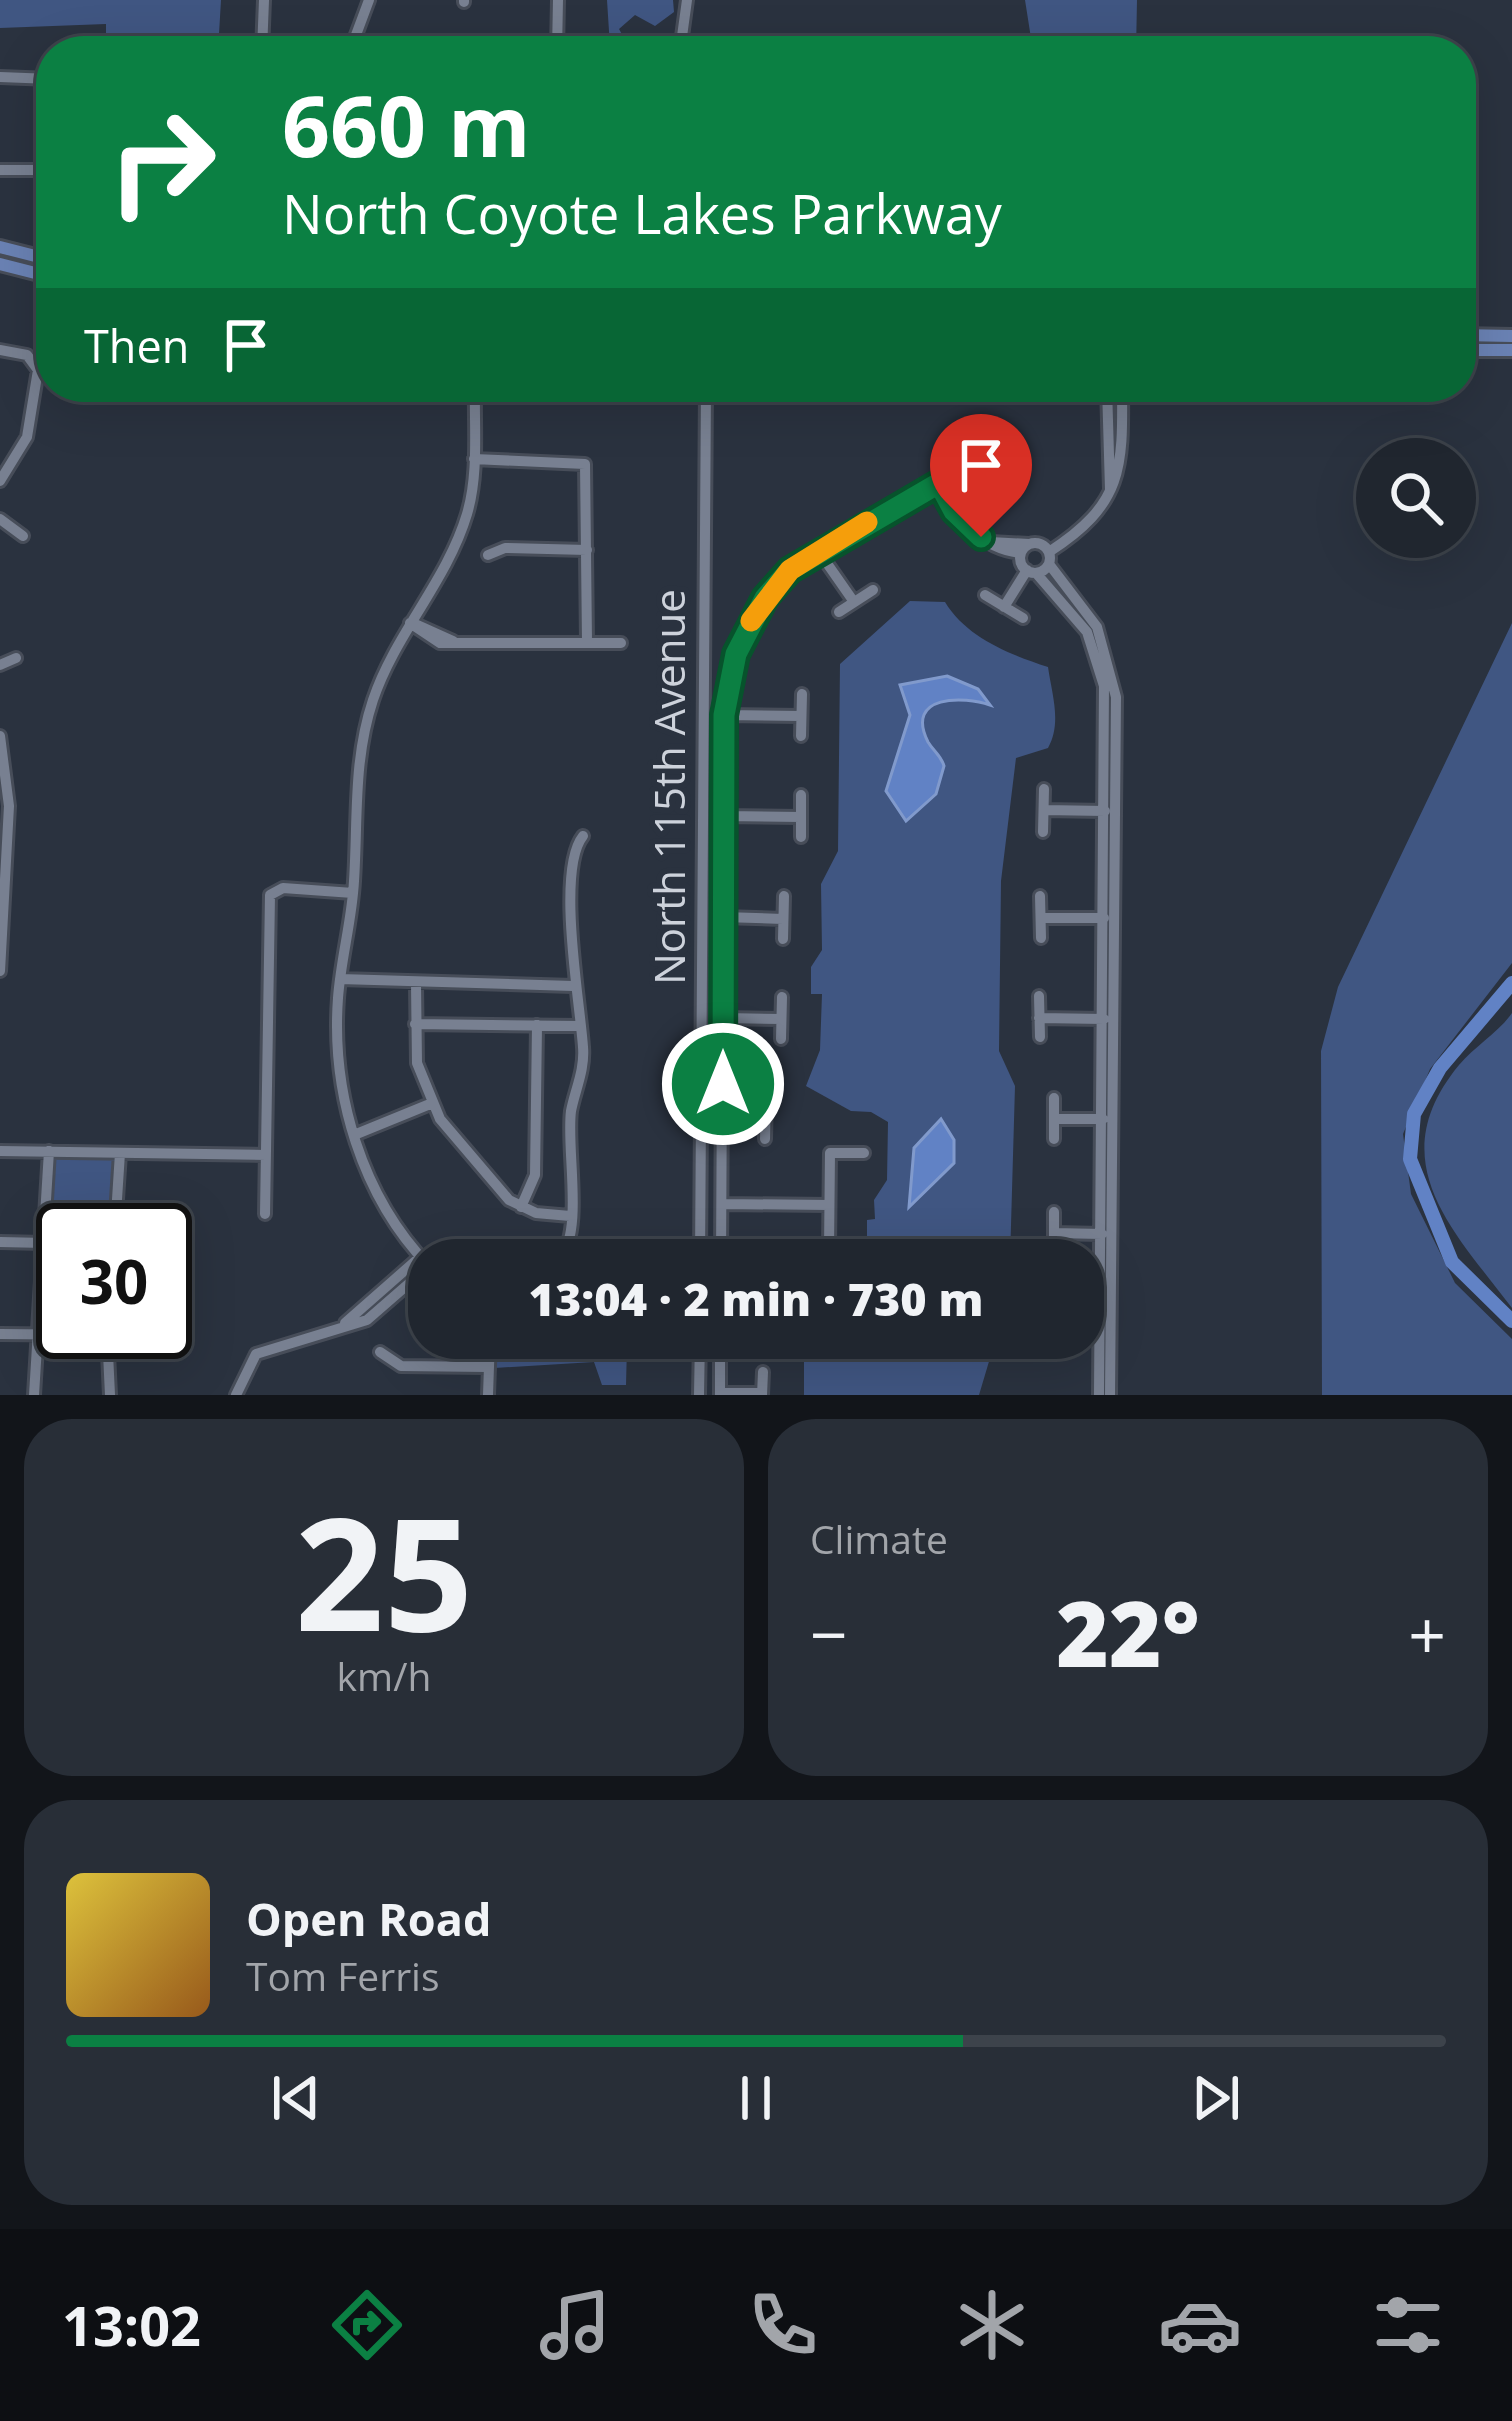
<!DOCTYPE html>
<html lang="en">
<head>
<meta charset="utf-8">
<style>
  :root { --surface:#20262f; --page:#282e37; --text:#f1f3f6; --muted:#a2a5aa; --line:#3d434b; --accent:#0b8043 }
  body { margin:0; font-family:"Open Sans",sans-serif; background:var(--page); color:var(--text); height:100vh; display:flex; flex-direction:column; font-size:45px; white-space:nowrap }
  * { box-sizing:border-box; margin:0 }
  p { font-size:39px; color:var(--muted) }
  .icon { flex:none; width:66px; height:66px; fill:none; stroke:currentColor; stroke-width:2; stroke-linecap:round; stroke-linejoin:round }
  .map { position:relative; height:1395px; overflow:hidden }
  .drawer { display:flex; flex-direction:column; gap:24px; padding:24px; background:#12151a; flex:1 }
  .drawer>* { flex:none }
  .hud { position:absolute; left:36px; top:36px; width:1440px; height:366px; border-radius:48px; box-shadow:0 12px 48px #0002,0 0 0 3px var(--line); background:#0b8043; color:#fff; overflow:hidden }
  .tools { position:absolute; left:1356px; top:438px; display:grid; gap:24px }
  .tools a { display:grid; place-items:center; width:120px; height:120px; border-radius:50%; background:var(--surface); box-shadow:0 12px 48px #0002,0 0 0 3px var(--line); font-size:60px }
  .speed { position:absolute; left:36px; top:1203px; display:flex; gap:24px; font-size:60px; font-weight:700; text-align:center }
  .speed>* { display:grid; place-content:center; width:156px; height:156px; border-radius:50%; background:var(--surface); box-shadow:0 12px 48px #0002,0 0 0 3px var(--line); line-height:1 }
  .speed .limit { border:6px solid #111; border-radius:18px; background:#fff; color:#111 }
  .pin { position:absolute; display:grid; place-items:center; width:102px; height:102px; color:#fff; margin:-123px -51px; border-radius:50% 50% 50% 0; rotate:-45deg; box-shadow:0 0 12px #0007 }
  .pin .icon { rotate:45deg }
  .me { position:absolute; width:132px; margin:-66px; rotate:0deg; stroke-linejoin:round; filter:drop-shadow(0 0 9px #0008) }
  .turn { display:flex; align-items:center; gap:42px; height:252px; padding:0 48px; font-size:54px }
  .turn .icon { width:156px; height:156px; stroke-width:2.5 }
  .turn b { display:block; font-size:84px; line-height:102px }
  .then { display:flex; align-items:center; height:114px; padding:0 48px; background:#0003; gap:24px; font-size:45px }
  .big { font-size:90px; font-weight:800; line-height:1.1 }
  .drawer .tile { flex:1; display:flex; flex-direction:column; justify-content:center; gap:18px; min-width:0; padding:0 42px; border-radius:48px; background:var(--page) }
  .drawer .dial { align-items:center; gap:0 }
  .dial b { font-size:156px; line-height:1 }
  .song { display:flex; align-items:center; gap:36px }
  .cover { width:144px; height:144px; border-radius:18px; background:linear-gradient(135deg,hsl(50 70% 55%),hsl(30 70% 35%)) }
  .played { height:12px; border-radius:6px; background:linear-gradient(90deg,var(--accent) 65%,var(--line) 65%) }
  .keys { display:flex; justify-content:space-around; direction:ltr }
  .heat { display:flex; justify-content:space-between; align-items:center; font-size:66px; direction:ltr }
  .drawer .tiles { flex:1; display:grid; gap:24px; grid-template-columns:1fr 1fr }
  .tile:last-child { grid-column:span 2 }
  .trip { position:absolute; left:408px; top:1239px; width:696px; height:120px; border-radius:48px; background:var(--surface); box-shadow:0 12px 48px #0002,0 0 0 3px var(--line); font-weight:800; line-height:120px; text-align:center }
  .dock { display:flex; height:192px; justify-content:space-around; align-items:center; background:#0d0f13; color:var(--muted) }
  .dock .icon { width:84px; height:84px }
  .dock .on { color:var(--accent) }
  .dock b { font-size:54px; color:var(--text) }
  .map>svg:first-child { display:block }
  .green { fill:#405682 }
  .water { fill:#6182c5; stroke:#819acc; stroke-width:3 }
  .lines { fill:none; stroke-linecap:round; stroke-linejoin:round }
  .stream { stroke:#819acc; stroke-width:3 }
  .river { stroke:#6182c5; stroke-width:14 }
  .minor-casing { stroke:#474d59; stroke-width:16 }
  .major-casing { stroke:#474d59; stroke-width:18 }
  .minor { stroke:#788091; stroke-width:10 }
  .major { stroke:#6a82b4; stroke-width:12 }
  .route-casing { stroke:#07532c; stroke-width:30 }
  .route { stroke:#0b8043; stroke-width:21 }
  .slow { stroke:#f59e0b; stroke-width:21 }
  .labels { text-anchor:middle; stroke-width:12; stroke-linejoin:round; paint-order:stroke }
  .street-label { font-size:42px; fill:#cdd2db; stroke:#2a323f }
</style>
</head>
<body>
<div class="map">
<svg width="1512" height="1395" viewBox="0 0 1512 1395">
  <rect width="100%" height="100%" fill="#2a323f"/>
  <!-- green -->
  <path class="green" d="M0,0H221L218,51H106V24L0,28Z
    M607,0H673L674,12L655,26L635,15L619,29L629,47L642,44L654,51L610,47Z
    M1025,0H1137L1136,51H1033Z
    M910,601L945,602C967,638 1009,654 1048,667C1052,695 1062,723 1048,748L1016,758L1001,881L999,1051L1015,1086L1010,1260H886V1239L867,1238V1220L875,1219L874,1200L887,1180L888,1122L871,1112L851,1111L806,1086L820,1050L822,994H811V967L822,950L821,884L838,851L840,664Z
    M1512,623V963L1430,1069L1403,1134L1411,1194L1455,1283L1512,1339V1395H1322L1321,1051L1338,987Z
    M1512,1013V1308C1453,1230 1380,1161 1459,1065C1475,1046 1498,1033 1512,1013Z
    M49,1151L120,1153L115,1230H63V1332L38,1335Z
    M504,1338L627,1346L626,1385H602L594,1362L494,1368Z
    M828,1338H996L979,1395H804V1359Z"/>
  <!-- water -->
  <path class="water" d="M947,676L978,689L990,705C965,696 904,694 928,742C934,752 941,755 944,766L936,794L906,821L886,791L910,715L900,685Z
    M941,1119L954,1140V1163L909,1207L914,1148Z"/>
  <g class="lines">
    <!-- stream -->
    <path class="stream" d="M38,358L51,345"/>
    <!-- river -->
    <path class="river" d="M1512,983L1440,1068L1414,1114L1410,1159L1452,1262L1512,1321"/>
    <!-- minor casing -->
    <g class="minor-casing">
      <path id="minor" d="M464,2V0
        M262,51L264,0
        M350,51L369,0
        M557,51L558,0
        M680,51L687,0
        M0,77L51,79
        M0,170H43L51,164
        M0,350L27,355L38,370L27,437L0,481
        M1107,387L1110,489
        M474,459L585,464L587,642
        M0,519L23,536
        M990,542L1029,544
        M1020 558a15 15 0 1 1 30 0a15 15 0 1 1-30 0Z
        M817,549L854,602
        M1049,552C1123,504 1123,469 1122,387
        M488,555L505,548L587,550
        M1049,564L1097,627L1116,697L1110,1395
        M1036,573L1087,632L1104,686L1099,1395
        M985,595L1023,618
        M1004,607L1027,570
        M839,612L873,590
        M410,623L440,643H621
        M413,623L453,641
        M0,665L16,658
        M724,715L801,716
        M0,736L9,806L0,971
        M801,736L802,694
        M1044,810L1105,811
        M724,816L801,817
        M1043,832L1044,789
        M801,837V795
        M1040,896L1041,938
        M723,917L783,919
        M1041,918H1104
        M783,939L784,896
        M340,979L573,986
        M416,984L417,1063L440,1119L509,1200L536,1213L570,1216
        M1039,996L1040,1037
        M723,1018L781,1019
        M1039,1018L1104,1019
        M415,1024L580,1026
        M781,1039L782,997
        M723,1118H765
        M1054,1119H1103
        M354,1135L430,1104
        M765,1139L766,1097
        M1054,1139V1098
        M0,1151L266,1155
        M864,1153H830L829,1249L866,1250
        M722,1204L829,1205
        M521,1207L535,1175L537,1025
        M265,1214L270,895L283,888L353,893
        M115,1230L120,1153
        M1054,1233L1102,1234
        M0,1242L45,1243
        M1054,1253V1212
        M560,1258C584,1231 566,1149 571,1111C575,1090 585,1070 583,1047C580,1002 556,870 583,836
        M700,1260L706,387
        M721,1260L724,715C744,574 826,545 939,483C951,517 984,550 1021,553
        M429,1266C362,1197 331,1094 338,998C341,958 352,920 354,881C358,819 353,760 373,700C395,634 447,581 467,514C479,474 474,428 475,387
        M345,1323L420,1257
        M107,1332L110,1395
        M0,1334L107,1335
        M380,1352L401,1366L487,1367
        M1037,1354V1338
        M720,1393H762
        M34,1395L49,1151
        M236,1395L256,1354L367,1320L429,1266
        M488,1395L490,1338
        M699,1395L700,1338
        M720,1395V1338
        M762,1395L763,1372"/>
    </g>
    <!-- major casing -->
    <g class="major-casing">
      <path id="major" d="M0,247L51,260
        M0,264L51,277
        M1461,335L1512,336
        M1461,350H1512"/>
    </g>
    <!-- minor -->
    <use href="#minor" class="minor"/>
    <!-- major -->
    <use href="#major" class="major"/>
  </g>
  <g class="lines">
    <!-- route casing -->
    <g class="route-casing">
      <path id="route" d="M723,1084L724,715L736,654L765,598L790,570L939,483L954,511L981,537"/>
    </g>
    <!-- route -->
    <use href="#route" class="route"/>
    <!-- slow -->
    <path class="slow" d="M751,621L790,570L867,522"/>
  </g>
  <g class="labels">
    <!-- street labels -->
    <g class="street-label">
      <text transform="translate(670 787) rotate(-90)" y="15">North 115th Avenue</text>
    </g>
  </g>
</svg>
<div class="tools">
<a><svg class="icon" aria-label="search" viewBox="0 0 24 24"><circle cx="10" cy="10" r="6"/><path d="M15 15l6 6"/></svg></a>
</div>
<div class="speed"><div class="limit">30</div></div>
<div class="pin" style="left:981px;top:537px;background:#d93025"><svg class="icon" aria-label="arrive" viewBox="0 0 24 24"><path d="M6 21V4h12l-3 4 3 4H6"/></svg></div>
<svg class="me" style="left:723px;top:1084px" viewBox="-20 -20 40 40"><circle r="17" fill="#0b8043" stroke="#fff" stroke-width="3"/><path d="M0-11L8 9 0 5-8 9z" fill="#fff"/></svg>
<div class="trip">13:04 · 2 min · 730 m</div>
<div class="hud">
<div class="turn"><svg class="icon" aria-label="right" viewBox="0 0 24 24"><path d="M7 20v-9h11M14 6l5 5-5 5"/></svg><div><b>660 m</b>North Coyote Lakes Parkway</div></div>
<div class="then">Then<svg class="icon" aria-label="arrive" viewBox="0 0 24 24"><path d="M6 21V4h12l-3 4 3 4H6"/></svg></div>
</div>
</div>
<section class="drawer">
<div class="tiles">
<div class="tile dial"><b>25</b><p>km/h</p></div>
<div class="tile"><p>Climate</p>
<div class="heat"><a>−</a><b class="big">22°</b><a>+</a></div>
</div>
<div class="tile">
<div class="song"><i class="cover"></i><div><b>Open Road</b><p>Tom Ferris</p></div></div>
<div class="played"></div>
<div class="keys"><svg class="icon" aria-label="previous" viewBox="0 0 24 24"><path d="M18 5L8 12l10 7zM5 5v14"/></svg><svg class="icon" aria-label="pause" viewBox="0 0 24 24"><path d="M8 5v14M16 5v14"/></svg><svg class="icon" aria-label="next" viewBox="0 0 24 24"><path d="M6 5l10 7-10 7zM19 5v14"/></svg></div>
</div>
</div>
</section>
<nav class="dock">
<b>13:02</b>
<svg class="icon on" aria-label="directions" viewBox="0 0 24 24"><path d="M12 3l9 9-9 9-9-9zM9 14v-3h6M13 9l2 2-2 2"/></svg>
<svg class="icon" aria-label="music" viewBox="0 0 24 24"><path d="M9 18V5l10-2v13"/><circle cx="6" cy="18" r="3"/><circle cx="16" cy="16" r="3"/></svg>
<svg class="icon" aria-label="phone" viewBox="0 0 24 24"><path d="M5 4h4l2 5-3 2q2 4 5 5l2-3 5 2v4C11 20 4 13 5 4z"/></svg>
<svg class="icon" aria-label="climate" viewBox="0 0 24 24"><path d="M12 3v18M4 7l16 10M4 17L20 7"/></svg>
<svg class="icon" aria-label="car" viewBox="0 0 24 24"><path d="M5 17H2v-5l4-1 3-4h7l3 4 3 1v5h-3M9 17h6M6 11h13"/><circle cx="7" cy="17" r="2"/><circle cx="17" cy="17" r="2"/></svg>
<svg class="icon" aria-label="filters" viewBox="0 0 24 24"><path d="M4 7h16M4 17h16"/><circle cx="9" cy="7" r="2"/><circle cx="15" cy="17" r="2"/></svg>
</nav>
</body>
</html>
